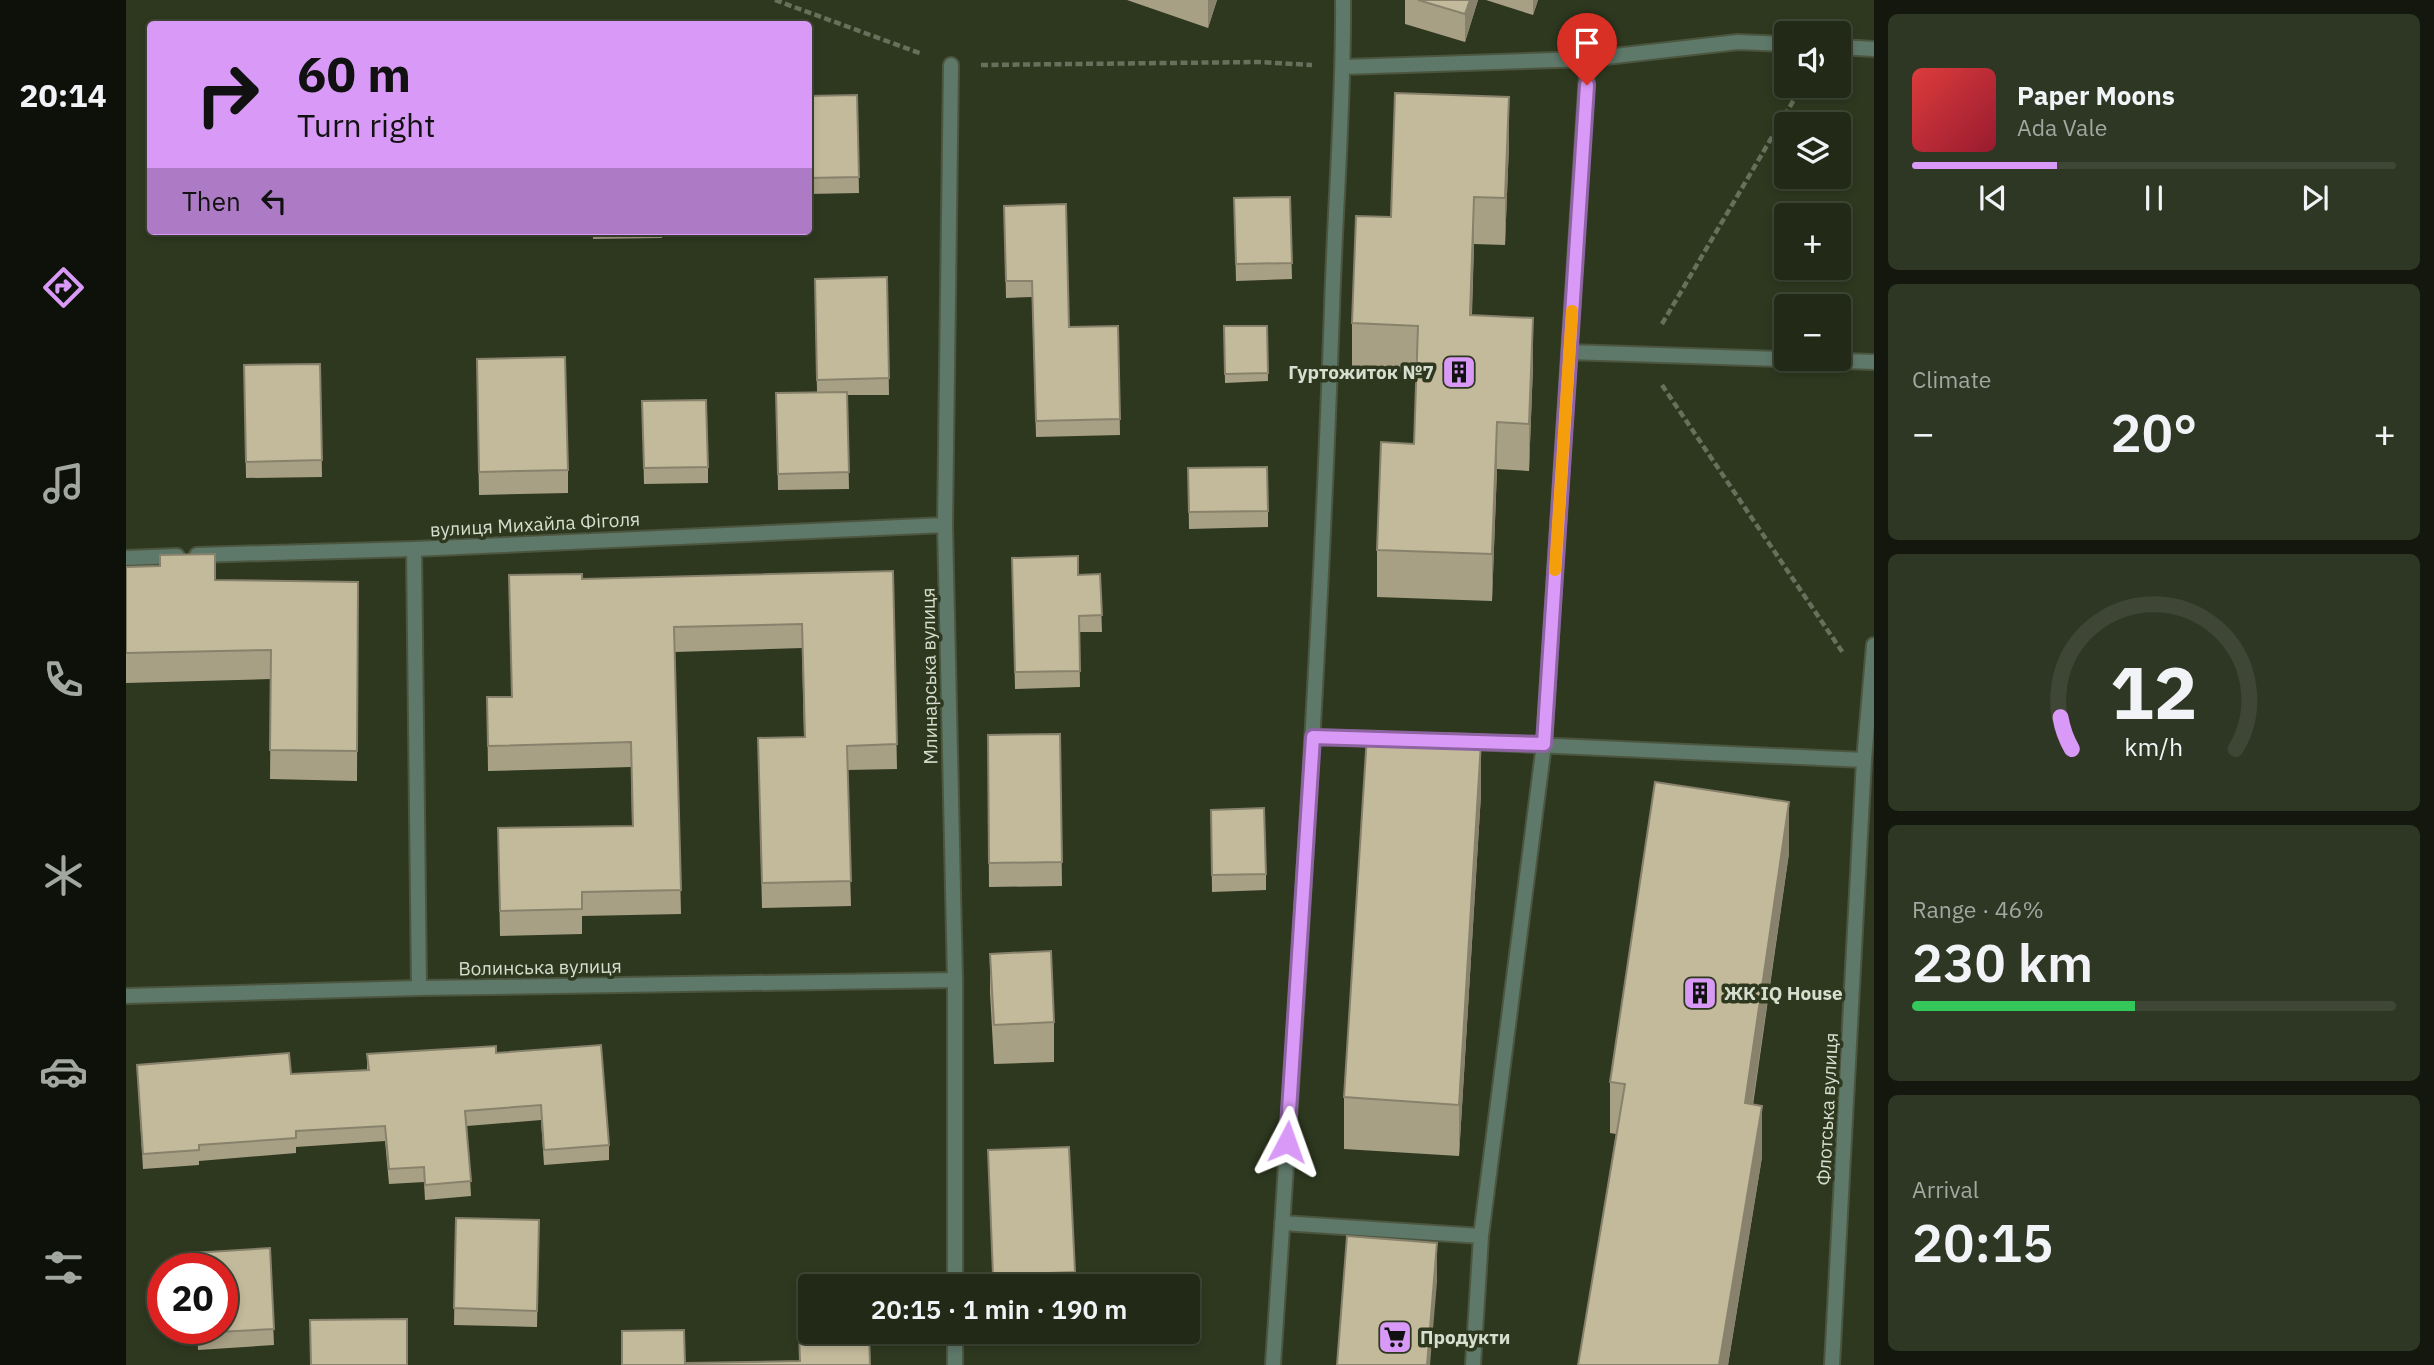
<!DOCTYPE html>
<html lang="en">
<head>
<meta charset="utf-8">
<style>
  :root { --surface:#222a17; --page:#2e3624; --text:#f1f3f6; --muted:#a2a7a1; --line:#3f4636; --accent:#d99af7 }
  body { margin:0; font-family:"IBM Plex Sans",sans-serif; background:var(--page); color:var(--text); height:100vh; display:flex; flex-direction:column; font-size:26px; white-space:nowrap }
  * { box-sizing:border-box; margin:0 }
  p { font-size:23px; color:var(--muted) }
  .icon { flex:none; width:38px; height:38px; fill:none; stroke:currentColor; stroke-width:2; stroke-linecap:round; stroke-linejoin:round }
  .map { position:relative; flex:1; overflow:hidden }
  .panel { display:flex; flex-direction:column; gap:14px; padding:14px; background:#13170d; width:560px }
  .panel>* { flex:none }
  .hud { position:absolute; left:21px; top:21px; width:665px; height:214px; border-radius:7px; box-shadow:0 4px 10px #0003,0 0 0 2px var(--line); background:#d99af7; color:#111; overflow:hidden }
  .tools { position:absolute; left:1648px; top:21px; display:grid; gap:14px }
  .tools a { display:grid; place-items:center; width:77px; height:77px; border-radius:7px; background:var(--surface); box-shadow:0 4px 10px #0003,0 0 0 2px var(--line); font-size:35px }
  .speed { position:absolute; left:21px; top:1253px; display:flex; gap:14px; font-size:35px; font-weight:700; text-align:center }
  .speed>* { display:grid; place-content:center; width:91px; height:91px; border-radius:50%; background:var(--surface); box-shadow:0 4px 10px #0003,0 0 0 2px var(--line); line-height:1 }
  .speed .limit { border:10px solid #d22; background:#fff; color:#111 }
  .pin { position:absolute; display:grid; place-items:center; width:60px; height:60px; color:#fff; margin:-72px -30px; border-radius:50% 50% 50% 0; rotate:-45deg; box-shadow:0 0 7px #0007 }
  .pin .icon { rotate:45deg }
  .me { position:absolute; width:77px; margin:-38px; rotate:4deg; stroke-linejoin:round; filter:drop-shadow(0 0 5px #0008) }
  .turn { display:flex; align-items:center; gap:24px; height:147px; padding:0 35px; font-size:32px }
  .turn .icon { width:91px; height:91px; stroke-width:2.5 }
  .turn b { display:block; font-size:49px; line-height:60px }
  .then { display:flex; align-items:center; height:66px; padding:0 35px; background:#0003; gap:14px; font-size:26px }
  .big { font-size:52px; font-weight:600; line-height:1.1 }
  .panel .card { flex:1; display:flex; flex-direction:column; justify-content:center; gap:10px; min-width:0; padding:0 24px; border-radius:10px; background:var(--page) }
  .panel .dial { align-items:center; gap:0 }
  .dial svg { height:182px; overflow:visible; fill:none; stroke:var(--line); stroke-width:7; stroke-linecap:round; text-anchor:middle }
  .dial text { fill:var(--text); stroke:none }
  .song { display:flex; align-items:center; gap:21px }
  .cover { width:84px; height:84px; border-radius:10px; background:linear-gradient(135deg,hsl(0 70% 55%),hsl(350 70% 35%)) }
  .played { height:7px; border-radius:4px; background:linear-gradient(90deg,var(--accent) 30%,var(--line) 30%) }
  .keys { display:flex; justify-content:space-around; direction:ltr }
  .heat { display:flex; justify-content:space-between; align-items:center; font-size:38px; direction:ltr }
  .charge { height:10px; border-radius:5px; background:linear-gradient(90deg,#34c759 46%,var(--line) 0) }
  .trip { position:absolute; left:672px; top:1274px; width:402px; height:70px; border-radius:7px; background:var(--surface); box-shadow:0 4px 10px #0003,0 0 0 2px var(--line); font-weight:600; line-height:70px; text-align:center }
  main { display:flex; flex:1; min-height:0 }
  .dock { display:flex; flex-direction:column; width:126px; justify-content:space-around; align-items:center; background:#0e1109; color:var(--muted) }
  .dock .icon { width:49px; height:49px }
  .dock .current { color:var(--accent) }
  .dock b { font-size:32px; color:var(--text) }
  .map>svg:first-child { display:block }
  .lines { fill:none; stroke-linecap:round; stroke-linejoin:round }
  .service-casing { stroke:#4c563f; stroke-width:18 }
  .minor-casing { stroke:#4c563f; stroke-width:18 }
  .path { stroke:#67705b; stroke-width:4.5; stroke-dasharray:7 3.5; stroke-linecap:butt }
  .service { stroke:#5e786a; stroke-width:14 }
  .minor { stroke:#5e786a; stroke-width:14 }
  .wall { fill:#a8a085 }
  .shaded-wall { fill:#88826c }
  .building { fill:#c3ba9b; stroke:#88826c; stroke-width:2 }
  .route-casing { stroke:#8d64a1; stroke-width:18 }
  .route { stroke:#d99af7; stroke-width:12 }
  .slow { stroke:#f59e0b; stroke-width:12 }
  .labels { text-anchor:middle; stroke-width:7; stroke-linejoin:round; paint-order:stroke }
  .poi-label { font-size:19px; font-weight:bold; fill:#d7decf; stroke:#2e381f; text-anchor:start }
  .street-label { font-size:19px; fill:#d7decf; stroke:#2e381f }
</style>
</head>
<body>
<main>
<nav class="dock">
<b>20:14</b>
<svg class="icon current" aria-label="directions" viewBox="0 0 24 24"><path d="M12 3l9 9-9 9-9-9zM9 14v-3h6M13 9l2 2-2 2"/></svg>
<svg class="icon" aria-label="music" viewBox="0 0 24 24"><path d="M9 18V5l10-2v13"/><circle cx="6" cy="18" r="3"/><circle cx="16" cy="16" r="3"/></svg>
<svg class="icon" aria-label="phone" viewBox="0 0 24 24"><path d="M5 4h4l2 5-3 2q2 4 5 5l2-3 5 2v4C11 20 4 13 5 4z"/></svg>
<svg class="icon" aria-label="climate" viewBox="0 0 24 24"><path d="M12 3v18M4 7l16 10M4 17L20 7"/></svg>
<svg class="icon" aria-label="car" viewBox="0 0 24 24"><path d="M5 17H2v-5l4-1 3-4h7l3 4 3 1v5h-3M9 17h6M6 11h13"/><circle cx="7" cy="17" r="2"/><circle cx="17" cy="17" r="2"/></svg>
<svg class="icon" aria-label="filters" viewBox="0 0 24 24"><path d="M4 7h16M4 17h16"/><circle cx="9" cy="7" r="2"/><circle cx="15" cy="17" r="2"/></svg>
</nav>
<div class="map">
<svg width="1748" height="1365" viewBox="0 0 1748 1365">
  <rect width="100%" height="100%" fill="#2e381f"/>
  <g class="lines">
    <!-- service casing -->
    <g class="service-casing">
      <path id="service" d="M1713,47L1748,49
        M1218,67L1462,59L1612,42L1661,44
        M1443,352L1748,362
        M288,549L293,988
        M1187,737L1258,739
        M1324,741L1738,760
        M1156,1223L1355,1236
        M1147,1365C1170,1013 1194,661 1206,309C1209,206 1218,103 1217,0
        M1347,1365L1355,1236L1418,744L1462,59"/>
    </g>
    <!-- minor casing -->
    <g class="minor-casing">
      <path id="minor" d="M825,65L819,525L829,980V1286
        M71,555L288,549L819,525
        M0,558L51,556
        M0,996L293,988L829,980
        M829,1332V1365
        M1706,1365L1738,760L1748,645"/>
    </g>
    <!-- path -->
    <path class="path" d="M649,0L796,54
      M855,65L1132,62L1186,65
      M1536,324L1676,86
      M1536,385L1717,653"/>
    <!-- service -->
    <use href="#service" class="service"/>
    <!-- minor -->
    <use href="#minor" class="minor"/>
  </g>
  <!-- wall -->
  <path class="wall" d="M1001,0H1091L1082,28Z
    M1279,0H1352L1339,42L1279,24Z
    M1360,0H1412L1407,15Z
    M731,95L733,193L682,194V96Z
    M1383,144L1379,245L1348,244L1346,315L1407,365L1403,471L1371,469L1366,601L1251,597V550L1288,444L1290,373L1226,370V323L1265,217Z
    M1164,197L1166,279L1110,281L1108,198Z
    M878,206L943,327L992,326L994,435L910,437L906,297L880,298Z
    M467,231H536V238L467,239Z
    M761,277L763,395H721L723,489L652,490L650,393L691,392L689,296Z
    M1098,326H1141L1142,381L1099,383Z
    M194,364L196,477L120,478L118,365Z
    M351,382L442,470V493L353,495Z
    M516,401L582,467V483L518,484Z
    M1062,468L1142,511V527L1063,529Z
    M886,558L952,575L974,574L976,632H953L954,687L889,689Z
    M0,567L89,580L232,582L231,781L144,779L145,679L0,683Z
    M767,571L771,769L721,770L725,906L636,908L632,738L678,737L676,648L549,652L555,914L456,916V934L374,936L372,828L506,826L505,767L362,771L361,697H386L383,600L456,579Z
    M934,734L936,886L863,887L862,735Z
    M1355,794L1333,1156L1218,1149V1097Z
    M1085,810L1140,874V890L1086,892Z
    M1663,853L1627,1105L1636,1157L1602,1365H1452L1490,1134L1484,1133V1082Z
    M864,954L928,1022V1062L868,1064L864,993Z
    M370,1053L483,1145V1160L418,1165L415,1120L341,1126L345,1196L299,1200L298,1182L263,1184L259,1141L170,1147V1153L73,1161V1165L17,1169L11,1065L165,1074L241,1070V1054Z
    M862,1150L949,1272V1286H867Z
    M330,1218L413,1220L411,1327L328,1325Z
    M144,1248L148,1345L72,1350L71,1328H96V1269H67V1253Z"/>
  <!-- shaded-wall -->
  <path class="shaded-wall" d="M1082,0H1091L1082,28Z
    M1344,0H1352L1339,42V14Z
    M1407,0H1412L1407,15Z
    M1383,97V144L1379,245V198Z
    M1348,197V244L1344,362V315Z
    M1407,318V365L1403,471V424Z
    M1371,422V469L1366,601V554Z
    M1355,742V794L1333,1156V1105Z
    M1663,802V853L1619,1155V1103Z
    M1636,1106V1157L1602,1365H1593Z
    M1311,1243V1282L1304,1365H1301Z"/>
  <!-- building -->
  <path class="building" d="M1292,0H1344L1339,14Z
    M1269,93L1383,97L1379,198L1348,197L1344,315L1407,318L1403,424L1371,422L1366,554L1251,550L1255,442L1288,444L1292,326L1226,323L1230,216L1265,217Z
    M731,95L733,177L682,178V96Z
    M1164,197L1166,263L1110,264L1108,198Z
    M940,204L943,327L992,326L994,419L910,421L906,281H880L878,206Z
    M761,277L763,378L691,380L689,279Z
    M1098,326H1141L1142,373L1099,374Z
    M439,357L442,470L353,472L351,359Z
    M194,364L196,460L120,462L118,365Z
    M721,392L723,472L652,474L650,393Z
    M580,400L582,467L518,468L516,401Z
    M1141,467L1142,511L1063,512L1062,468Z
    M89,554V580L232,582L231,751L144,750L145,650L0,653V567L34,566V555Z
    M952,556V575L974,574L976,615L953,616L954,671L889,672L886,558Z
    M767,571L771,744L721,746L725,881L636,883L632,738L679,737L676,624L548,627L555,890L456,892V909L374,911L372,828L507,826L505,742L362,746L361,697H386L383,575L456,574V579Z
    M934,734L936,862L863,863L862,735Z
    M1241,735L1355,742L1333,1105L1218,1097Z
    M1529,782L1663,802L1619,1103L1636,1106L1593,1365H1452L1499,1084L1484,1082Z
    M1138,808L1140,874L1086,875L1085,810Z
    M925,951L928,1022L868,1025L864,954Z
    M475,1045L483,1145L418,1150L415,1105L339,1111L345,1181L299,1185L298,1167L263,1169L259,1126L170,1131V1138L73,1145V1150L17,1154L11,1065L163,1053L165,1074L243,1070L241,1054L370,1046V1053Z
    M943,1147L949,1272L867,1275L862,1150Z
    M330,1218L413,1220L411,1311L328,1308Z
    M1221,1236L1311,1243L1301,1365H1211Z
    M144,1248L148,1329L72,1333V1328H96V1269H68L67,1253Z
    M672,1301H684V1332H743L744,1365H496V1331L558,1330L559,1363L674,1361Z
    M281,1319V1365H185L184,1320Z"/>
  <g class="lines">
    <!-- route casing -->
    <g class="route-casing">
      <path id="route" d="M1161,1142L1187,737L1418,744L1461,85"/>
    </g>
    <!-- route -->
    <use href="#route" class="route"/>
    <!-- slow -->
    <path class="slow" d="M1429,570L1446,311"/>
  </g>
  <!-- icons -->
  <defs>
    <g id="building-square" transform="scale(1.75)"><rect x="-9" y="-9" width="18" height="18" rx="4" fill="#d99af7" stroke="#2e381f"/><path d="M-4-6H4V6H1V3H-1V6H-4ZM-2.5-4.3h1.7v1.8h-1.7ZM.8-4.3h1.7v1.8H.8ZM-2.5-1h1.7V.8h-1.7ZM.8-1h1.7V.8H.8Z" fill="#111"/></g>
    <g id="supermarket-square" transform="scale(1.75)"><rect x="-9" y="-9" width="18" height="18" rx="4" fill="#d99af7" stroke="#2e381f"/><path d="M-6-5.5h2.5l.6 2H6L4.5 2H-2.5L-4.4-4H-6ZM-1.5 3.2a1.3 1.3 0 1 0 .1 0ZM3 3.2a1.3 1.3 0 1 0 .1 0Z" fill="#111"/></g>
  </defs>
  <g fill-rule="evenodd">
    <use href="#building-square" x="1333" y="372"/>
    <use href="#building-square" x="1574" y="993"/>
    <use href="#supermarket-square" x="1269" y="1337"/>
  </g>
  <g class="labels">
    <!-- poi labels -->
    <g class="poi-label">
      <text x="1308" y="379" text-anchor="end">Гуртожиток №7</text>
      <text x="1598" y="1000">ЖК IQ House</text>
      <text x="1294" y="1344">Продукти</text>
    </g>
    <!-- street labels -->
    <g class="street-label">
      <text transform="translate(409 524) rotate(-3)" y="7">вулиця Михайла Фіголя</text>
      <text transform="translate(803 676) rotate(-91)" y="7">Млинарська вулиця</text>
      <text transform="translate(414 967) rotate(-1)" y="7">Волинська вулиця</text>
      <text transform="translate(1701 1109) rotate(-87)" y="7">Флотська вулиця</text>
    </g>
  </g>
</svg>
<div class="tools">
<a><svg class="icon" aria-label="sound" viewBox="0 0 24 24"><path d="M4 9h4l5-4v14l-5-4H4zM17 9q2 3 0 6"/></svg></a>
<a><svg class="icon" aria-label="layers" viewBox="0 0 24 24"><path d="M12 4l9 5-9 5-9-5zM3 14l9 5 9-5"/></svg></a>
<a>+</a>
<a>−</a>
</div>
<div class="speed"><div class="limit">20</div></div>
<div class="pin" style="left:1461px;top:85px;background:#d93025"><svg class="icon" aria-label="arrive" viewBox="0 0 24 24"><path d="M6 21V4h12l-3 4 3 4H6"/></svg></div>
<svg class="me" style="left:1161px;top:1142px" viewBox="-20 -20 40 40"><path d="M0-17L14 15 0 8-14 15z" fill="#d99af7" stroke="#fff" stroke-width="4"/></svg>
<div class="trip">20:15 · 1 min · 190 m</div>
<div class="hud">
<div class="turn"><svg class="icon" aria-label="right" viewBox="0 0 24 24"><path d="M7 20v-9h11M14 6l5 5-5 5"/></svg><div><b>60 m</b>Turn right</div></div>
<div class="then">Then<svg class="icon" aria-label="left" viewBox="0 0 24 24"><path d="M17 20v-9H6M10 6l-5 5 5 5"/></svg></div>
</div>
</div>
<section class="panel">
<div class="card">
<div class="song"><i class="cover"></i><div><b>Paper Moons</b><p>Ada Vale</p></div></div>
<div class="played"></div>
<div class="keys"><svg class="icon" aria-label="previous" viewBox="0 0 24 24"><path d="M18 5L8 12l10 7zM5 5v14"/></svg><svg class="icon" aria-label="pause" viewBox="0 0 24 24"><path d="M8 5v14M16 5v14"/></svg><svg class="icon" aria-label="next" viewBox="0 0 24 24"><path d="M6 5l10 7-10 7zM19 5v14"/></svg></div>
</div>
<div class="card"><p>Climate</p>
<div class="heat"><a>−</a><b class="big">20°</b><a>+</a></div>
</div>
<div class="card dial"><svg viewBox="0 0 100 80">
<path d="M14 69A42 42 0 1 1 86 69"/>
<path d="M14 69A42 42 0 0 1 9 55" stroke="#d99af7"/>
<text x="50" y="56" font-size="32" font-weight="700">12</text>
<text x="50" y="72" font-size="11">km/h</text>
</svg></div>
<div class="card"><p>Range · 46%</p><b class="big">230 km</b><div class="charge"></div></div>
<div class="card"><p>Arrival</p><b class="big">20:15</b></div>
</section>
</main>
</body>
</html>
